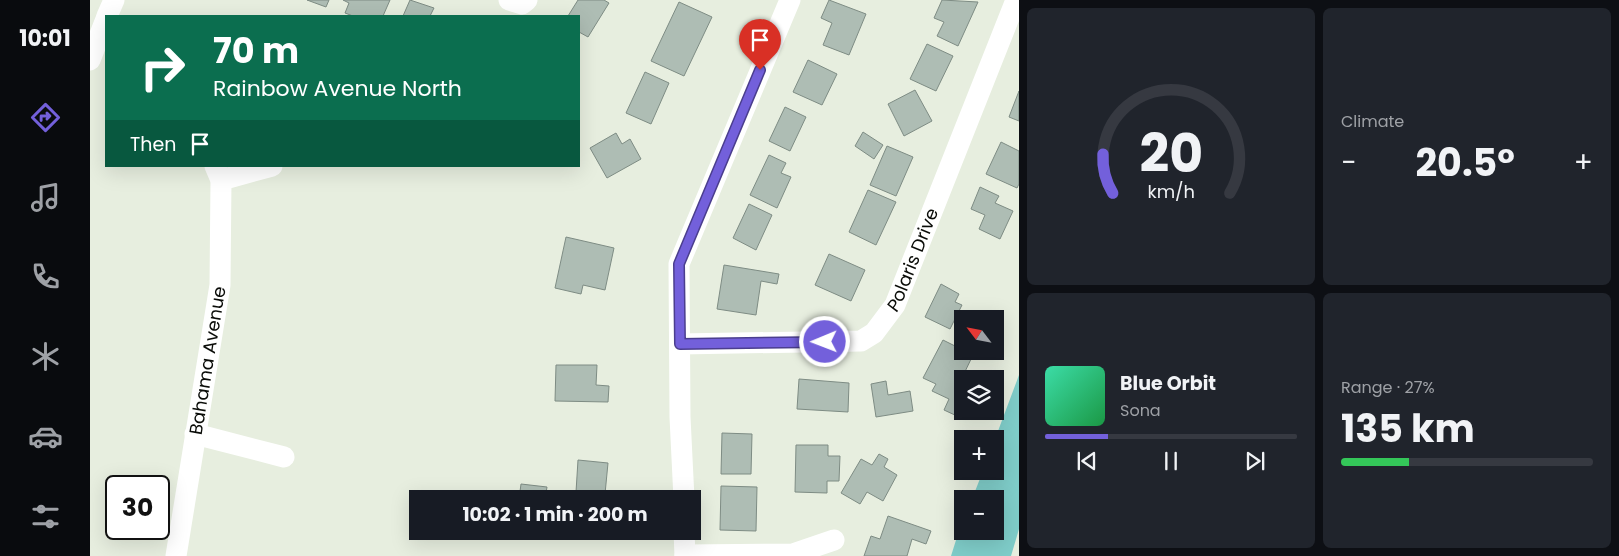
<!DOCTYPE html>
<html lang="en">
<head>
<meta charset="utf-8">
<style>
  :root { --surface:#171b24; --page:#20242c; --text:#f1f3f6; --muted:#9ea1a6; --line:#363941; --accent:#7360db }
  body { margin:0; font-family:Poppins,sans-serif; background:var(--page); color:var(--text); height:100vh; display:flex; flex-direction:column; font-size:19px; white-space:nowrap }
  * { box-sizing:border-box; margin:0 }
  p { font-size:16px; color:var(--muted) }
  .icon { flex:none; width:28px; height:28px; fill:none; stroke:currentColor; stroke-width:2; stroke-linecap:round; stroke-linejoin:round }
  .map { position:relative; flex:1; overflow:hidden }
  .drawer { display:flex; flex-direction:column; gap:8px; padding:8px; background:#0d0f14; width:600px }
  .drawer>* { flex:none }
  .guide { position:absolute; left:15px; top:15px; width:475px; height:152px; border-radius:0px; box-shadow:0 5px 20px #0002; background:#0b6e4f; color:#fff; overflow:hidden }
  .needle { width:32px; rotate:302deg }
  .buttons { position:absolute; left:864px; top:310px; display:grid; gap:10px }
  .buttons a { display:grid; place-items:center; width:50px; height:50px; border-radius:0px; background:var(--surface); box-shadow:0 5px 20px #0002; font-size:25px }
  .speed { position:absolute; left:15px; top:475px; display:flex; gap:10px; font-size:25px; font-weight:700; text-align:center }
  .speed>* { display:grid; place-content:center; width:65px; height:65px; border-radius:50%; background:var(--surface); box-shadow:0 5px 20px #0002; line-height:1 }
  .speed .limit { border:2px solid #111; border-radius:8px; background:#fff; color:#111 }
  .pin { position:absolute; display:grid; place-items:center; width:42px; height:42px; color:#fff; margin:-51px -21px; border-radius:50% 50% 50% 0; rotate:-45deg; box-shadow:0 0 5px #0007 }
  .pin .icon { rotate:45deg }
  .me { position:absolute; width:55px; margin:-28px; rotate:269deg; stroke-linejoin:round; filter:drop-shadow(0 0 4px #0008) }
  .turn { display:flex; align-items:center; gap:18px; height:105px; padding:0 25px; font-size:22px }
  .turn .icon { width:65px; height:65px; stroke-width:2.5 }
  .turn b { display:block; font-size:35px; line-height:42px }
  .then { display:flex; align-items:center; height:48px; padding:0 25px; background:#0003; gap:10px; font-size:19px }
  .big { font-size:38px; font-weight:700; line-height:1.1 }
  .drawer .widget { flex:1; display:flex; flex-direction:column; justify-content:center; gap:8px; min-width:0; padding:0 18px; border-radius:8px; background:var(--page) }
  .drawer .dial { align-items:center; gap:0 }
  .dial svg { height:130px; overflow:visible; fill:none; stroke:var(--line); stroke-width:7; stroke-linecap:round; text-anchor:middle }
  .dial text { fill:var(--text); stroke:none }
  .song { display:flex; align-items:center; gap:15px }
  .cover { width:60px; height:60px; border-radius:8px; background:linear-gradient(135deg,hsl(160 70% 55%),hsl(140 70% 35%)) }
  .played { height:5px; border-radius:2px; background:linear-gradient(90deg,var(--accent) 25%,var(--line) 25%) }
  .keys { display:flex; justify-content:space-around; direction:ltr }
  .heat { display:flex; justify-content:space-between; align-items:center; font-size:28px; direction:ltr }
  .charge { height:8px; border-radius:4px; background:linear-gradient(90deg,#34c759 27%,var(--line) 0) }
  .drawer .tiles { flex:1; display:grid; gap:8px; grid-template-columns:repeat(2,1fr) }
  .trip { position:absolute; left:319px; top:490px; width:292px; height:50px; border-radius:0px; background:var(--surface); box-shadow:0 5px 20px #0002; font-weight:700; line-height:50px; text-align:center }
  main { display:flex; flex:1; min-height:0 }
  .tabs { display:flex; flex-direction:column; width:90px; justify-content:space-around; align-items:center; background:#090b0e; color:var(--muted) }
  .tabs .icon { width:35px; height:35px }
  .tabs .active { color:var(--accent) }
  .tabs b { font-size:22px; color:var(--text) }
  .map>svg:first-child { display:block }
  .water { fill:#7fcdc9 }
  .building { fill:#aebdb4; stroke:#7e8c84 }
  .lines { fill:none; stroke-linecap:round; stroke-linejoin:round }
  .minor { stroke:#fff; stroke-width:21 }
  .route-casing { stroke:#4b3e8e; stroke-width:12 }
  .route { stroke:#7360db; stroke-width:9 }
  .labels { text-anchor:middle; stroke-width:4; stroke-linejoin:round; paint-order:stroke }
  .street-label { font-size:18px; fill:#0a0c08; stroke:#f4fbed }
</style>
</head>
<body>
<main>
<nav class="tabs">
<b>10:01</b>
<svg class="icon active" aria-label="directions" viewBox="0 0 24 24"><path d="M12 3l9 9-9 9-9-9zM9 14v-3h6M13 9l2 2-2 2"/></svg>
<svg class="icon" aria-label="music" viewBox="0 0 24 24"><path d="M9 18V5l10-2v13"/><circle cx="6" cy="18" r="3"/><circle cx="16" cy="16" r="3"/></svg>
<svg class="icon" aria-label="phone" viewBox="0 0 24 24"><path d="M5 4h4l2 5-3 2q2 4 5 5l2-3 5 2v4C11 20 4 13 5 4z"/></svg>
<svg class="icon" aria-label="climate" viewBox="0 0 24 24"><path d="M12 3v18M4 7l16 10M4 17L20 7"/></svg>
<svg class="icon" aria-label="car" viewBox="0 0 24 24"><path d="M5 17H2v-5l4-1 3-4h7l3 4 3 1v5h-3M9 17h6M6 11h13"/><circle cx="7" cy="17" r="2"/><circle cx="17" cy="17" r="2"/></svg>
<svg class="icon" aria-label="filters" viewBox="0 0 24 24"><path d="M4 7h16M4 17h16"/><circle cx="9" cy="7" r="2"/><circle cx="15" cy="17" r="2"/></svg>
</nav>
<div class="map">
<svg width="929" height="556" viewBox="0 0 929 556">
  <rect width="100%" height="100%" fill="#e7eedf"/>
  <!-- water -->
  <path class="water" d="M929,375V529L921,556H861L872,521V531H905V499H882L893,471H905V439Z"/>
  <!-- building -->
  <path class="building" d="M217,0H239L236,7Z
    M253,0H300L293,16H263L255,13L259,3Z
    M320,0L344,8L340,16H313Z
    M488,0H514L519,3L498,37L489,32V16H478Z
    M739,0L776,14L759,55L733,45L742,23L731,18Z
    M852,0L888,2L868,46L847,36L854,22L844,18Z
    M589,2L622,17L594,76L561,61Z
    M837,44L863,56L846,91L820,79Z
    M718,60L747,74L732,105L703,92Z
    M555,72L579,83L561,124L536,113Z
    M825,90L842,121L814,136L798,104Z
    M929,91V121L919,117Z
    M695,107L716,117L700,151L679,141Z
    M773,132L793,145L784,159L765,146Z
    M526,133L532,144L540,139L551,159L517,178L500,148Z
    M911,142L929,151V184L927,188L896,174Z
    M797,146L823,157L806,196L780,185Z
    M679,155L696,163L691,173L701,177L687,208L660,195Z
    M890,187L909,196L905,203L923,211L910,239L889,229L895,215L881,209Z
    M778,190L806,202L786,245L759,232Z
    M659,204L682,215L666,250L643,238Z
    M476,237L524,248L515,290L493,285L491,294L465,288Z
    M739,254L775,270L761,301L725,285Z
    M634,265L689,274L687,284L671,281L666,315L627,309Z
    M851,284L869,294L865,302L872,305L860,329L835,317Z
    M853,340L883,355L869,384L872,386V405L867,416L854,410L859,399L842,391L846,384L833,378Z
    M466,365H507L506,385L519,386L518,402L465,401Z
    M709,379L759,383L758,412L707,409Z
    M796,381L798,395L820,391L823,411L786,417L781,384Z
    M632,433L662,434L661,474H631Z
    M706,445H738V456H750L749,481H737V493L705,492Z
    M789,454L798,459L794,467L807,475L793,501L777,492L770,504L751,493L771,459L782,465Z
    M488,460L518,463L515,494L486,492Z
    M431,484L457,487L455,499H429Z
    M631,486L667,487L666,531L630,530Z
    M798,516L841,531L836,544L822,539L817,556H774L781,536L790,539Z"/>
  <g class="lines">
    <!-- minor -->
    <g class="minor">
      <path d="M419,0L432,4L437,0"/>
      <path d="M17,16L24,0"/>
      <path d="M0,60L16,19"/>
      <path d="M131,180L182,166"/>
      <path id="s1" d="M590,344L771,341L784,333L805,305L926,0"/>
      <path d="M105,434L194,457"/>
      <path d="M594,499L590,417L589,264L700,0"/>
      <path d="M594,531L595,556"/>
      <path d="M595,555L703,554L744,540"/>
      <path id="s2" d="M86,556L130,285L131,180L125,166"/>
    </g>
  </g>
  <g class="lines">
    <!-- route casing -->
    <g class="route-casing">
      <path id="route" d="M670,70L589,264L590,344L735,342"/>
    </g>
    <!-- route -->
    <use href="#route" class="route"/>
  </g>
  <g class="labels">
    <!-- street labels -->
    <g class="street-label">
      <text dy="6" stroke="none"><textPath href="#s1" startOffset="280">Polaris Drive</textPath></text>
      <text dy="6" stroke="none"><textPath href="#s2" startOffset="198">Bahama Avenue</textPath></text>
    </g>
  </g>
</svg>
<div class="buttons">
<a><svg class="needle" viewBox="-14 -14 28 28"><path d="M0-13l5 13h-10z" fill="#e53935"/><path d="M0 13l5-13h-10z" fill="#9ea1a6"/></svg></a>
<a><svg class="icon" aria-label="layers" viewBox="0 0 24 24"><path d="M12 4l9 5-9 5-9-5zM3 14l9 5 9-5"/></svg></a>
<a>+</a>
<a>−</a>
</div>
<div class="speed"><div class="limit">30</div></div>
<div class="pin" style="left:670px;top:70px;background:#d93025"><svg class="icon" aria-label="arrive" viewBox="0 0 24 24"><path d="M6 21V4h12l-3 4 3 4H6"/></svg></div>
<svg class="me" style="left:735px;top:342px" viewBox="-20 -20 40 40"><circle r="17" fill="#7360db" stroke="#fff" stroke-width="3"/><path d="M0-11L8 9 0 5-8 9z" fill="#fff"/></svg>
<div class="trip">10:02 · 1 min · 200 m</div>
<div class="guide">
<div class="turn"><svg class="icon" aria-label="right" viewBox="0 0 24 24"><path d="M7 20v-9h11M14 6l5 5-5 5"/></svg><div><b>70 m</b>Rainbow Avenue North</div></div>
<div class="then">Then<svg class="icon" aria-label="arrive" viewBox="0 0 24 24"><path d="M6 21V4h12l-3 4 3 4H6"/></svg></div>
</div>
</div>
<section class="drawer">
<div class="tiles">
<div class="widget dial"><svg viewBox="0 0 100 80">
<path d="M14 69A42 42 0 1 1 86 69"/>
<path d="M14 69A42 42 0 0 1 8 45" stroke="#7360db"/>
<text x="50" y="56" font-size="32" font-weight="700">20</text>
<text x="50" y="72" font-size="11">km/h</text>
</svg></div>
<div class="widget"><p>Climate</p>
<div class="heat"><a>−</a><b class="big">20.5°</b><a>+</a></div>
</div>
<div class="widget">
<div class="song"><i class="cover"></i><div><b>Blue Orbit</b><p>Sona</p></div></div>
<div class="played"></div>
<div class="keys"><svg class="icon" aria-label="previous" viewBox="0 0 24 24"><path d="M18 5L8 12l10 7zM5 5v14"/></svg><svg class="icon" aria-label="pause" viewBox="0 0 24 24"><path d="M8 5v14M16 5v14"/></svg><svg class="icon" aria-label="next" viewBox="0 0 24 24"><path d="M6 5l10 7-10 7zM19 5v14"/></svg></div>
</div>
<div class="widget"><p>Range · 27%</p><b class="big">135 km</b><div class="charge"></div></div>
</div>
</section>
</main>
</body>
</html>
